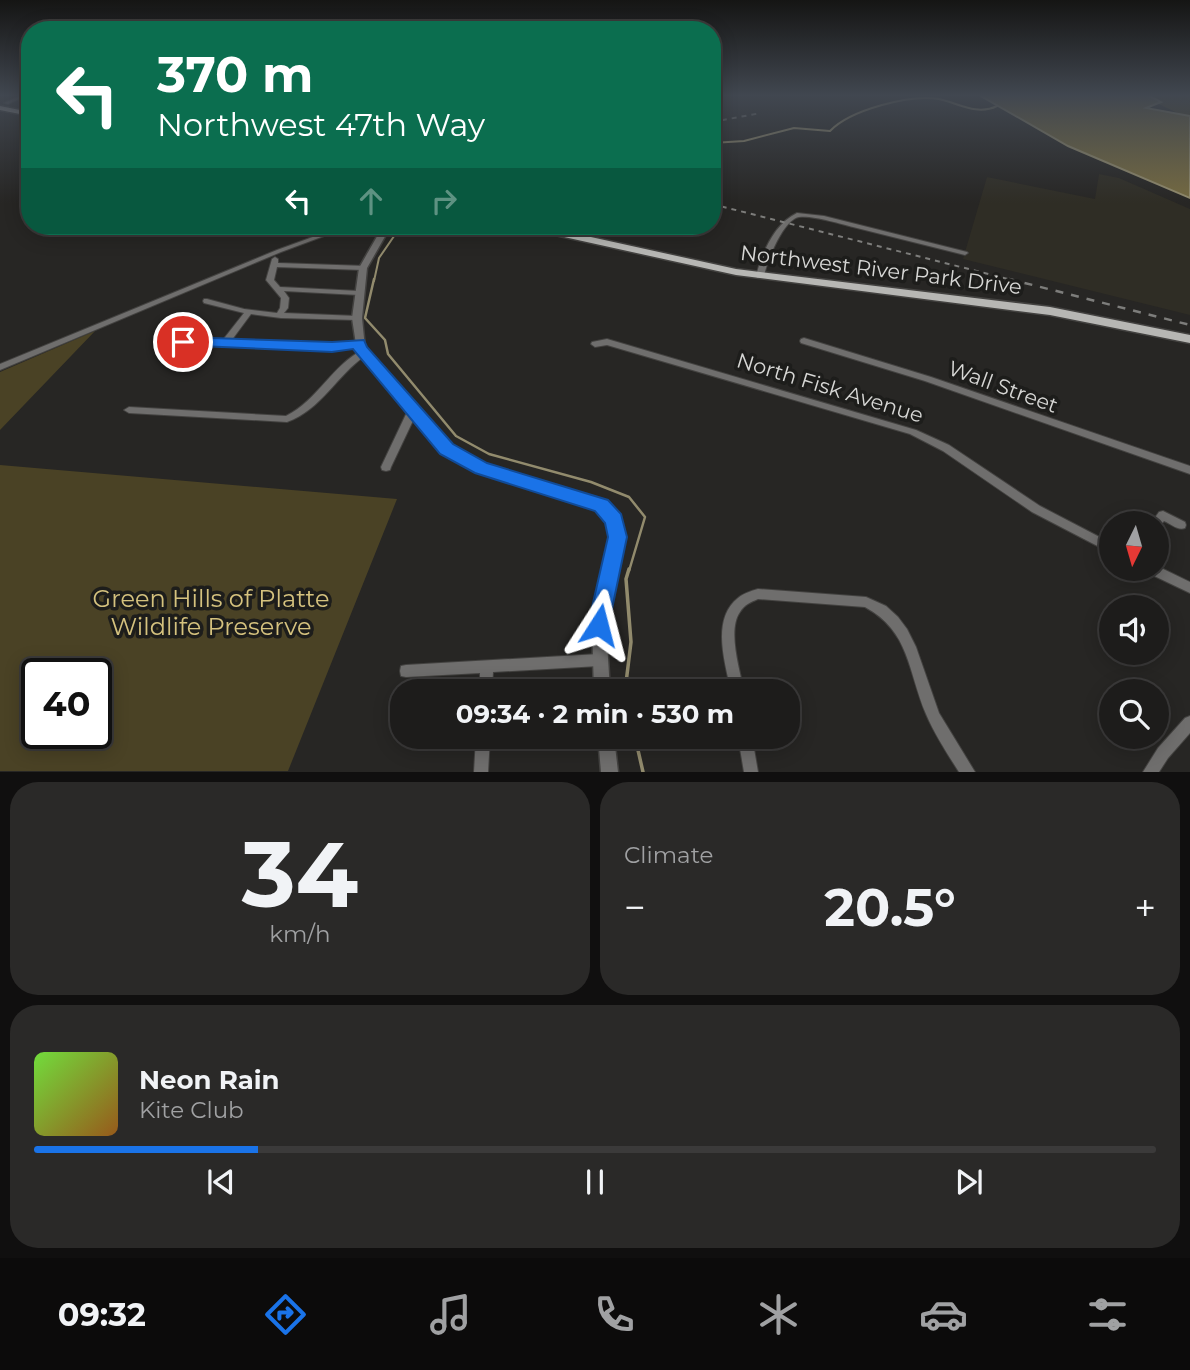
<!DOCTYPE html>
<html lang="en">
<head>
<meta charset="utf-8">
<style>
  :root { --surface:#1d1c1b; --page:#2a2928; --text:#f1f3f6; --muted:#a0a1a3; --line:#3b3a3a; --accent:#1a73e8 }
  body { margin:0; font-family:Montserrat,sans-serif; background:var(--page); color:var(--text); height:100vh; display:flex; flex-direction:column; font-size:26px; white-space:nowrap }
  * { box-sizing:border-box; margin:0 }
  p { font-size:23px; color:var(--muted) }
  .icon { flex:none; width:38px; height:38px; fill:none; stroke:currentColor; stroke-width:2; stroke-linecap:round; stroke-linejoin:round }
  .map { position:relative; height:772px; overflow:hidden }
  .side { display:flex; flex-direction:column; gap:10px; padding:10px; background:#100f0f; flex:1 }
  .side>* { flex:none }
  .guide { position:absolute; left:21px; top:21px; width:700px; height:214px; border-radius:28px; box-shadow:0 4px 18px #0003,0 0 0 2px var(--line); background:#0b6e4f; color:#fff; overflow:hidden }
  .needle { width:46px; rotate:185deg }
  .buttons { position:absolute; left:1099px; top:511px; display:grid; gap:14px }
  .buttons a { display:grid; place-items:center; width:70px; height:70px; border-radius:50%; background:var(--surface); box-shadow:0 4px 18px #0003,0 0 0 2px var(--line); font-size:35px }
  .speed { position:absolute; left:21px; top:658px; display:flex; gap:14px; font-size:35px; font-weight:700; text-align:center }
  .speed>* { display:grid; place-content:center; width:91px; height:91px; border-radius:50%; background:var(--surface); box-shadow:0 4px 18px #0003,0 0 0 2px var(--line); line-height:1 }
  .speed .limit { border:4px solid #111; border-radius:10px; background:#fff; color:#111 }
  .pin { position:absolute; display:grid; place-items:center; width:60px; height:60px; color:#fff; margin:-30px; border:4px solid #fff; border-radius:50%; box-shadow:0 2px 7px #0007 }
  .me { position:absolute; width:77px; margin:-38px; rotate:9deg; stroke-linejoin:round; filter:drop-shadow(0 0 5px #0008) }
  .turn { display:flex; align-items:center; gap:24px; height:147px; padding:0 21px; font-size:32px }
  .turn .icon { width:91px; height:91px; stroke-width:2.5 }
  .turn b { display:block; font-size:49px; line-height:60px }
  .lanes { display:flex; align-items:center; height:66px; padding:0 21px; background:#0003; justify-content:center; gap:35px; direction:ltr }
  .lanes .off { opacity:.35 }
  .big { font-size:52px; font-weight:700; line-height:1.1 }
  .side .card { flex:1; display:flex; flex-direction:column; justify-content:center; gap:10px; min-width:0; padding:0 24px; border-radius:28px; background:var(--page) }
  .side .dial { align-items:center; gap:0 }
  .dial b { font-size:91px; line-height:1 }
  .song { display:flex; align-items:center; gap:21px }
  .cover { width:84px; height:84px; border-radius:10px; background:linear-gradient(135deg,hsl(100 70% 55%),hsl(30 70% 35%)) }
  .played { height:7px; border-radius:4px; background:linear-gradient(90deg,var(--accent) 20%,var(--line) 20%) }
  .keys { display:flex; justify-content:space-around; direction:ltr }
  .heat { display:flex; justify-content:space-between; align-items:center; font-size:38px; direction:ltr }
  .side .tiles { flex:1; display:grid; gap:10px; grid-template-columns:1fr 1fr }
  .card:last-child { grid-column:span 2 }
  .trip { position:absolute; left:390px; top:679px; width:410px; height:70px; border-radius:28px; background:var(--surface); box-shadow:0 4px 18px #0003,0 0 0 2px var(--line); font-weight:700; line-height:70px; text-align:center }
  .dock { display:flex; height:112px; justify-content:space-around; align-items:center; background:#0c0b0b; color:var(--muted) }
  .dock .icon { width:49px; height:49px }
  .dock .selected { color:var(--accent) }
  .dock b { font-size:32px; color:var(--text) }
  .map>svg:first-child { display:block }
  .built { fill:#2f2d25 }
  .green { fill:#4a4225; fill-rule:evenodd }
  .water { fill:#756a41; stroke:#928b6d; stroke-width:2 }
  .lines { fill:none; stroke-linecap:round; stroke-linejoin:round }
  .stream-far2 { stroke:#928b6d; stroke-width:2 }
  .stream-far1 { stroke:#928b6d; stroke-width:2.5 }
  .stream { stroke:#928b6d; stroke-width:3.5 }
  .minor-casing { stroke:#434240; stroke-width:2 }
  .tertiary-casing { stroke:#434240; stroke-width:3 }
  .primary-casing { stroke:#434240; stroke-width:3 }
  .minor { fill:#6f6e6d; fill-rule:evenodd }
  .tertiary { fill:#6f6e6d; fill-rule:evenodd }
  .primary { fill:#b7b7b4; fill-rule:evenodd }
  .rail-far1 { stroke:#7d7d7b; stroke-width:2; stroke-dasharray:5 5; stroke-linecap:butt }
  .rail { stroke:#7d7d7b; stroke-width:2.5; stroke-dasharray:8 8; stroke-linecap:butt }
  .route { fill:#1a73e8; stroke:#114b97; stroke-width:2 }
  .labels { text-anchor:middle; stroke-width:7; stroke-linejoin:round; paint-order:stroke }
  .street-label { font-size:21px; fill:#d7d7d5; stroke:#1d1d1b }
  .near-park-label { font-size:24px; fill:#d5c27e; stroke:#1d1d1b }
</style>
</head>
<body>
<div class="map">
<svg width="1190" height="772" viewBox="0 0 1190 772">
  <rect width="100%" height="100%" fill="#272624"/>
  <!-- built -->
  <path class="built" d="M1099,174L1119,178L1190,209V315L963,259L987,177L1095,199Z"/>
  <!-- green -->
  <path class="green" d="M1140,95H1190V119Z
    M95,331L0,430V372Z
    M0,465L397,499L288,771H0ZM37,674H96V733H37Z"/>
  <!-- water -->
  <path class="water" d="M979,95H1148L1161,102L1146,108L1190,116V198L1068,146Z"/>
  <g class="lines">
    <!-- stream-far2 -->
    <path class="stream-far2" d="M712,143L744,141L794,128L830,131C850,110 910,94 939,99C958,103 977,116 997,106
      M374,281L379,258L401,226"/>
    <!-- stream-far1 -->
    <path class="stream-far1" d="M374,279L365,318L385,340L388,354L456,436L489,454L591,482L629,497L645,517L629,571"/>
    <!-- stream -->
    <path class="stream" d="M625,691L631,642L626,579L629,569
      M635,737L643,772"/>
    <!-- minor casing -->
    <g class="minor-casing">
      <path id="minor" d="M22,95H28L8,104L4,103Z
        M797,213L824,216L967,252L968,253L965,255C928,246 890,236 853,227C841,224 812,215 799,217C783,220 767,261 764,276L760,278H757L756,276C762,253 774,224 797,213Z
        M343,226H351L281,252L0,370V364L277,250Z
        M403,226C415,225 430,224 440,229L437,231L406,228Z
        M275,257L278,259V263L366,266V270H363L277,267L274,280L280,287L359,291L363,293L359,295L284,291L289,298L288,308L284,313L357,316L361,318L357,320L281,318L251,314L231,341L332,344L359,341L363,344L362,346L332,350L179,344L178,342L182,339L222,341L244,313L204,303L203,301L204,299H207L244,309L277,313L280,308L281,298L266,280L272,259Z
        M804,338L931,377L1190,466V474L925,381L801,343L800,341L801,339Z
        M607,339L916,430L949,445L1040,506L1111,543V553L1032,512L943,451L910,434L607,345L595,347L591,344L592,342Z
        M363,350L367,353L366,355C337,375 321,410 287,422L129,413L124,410L129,407L286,416C318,400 333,364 363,350Z
        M413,407L418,410L391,467L390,470L386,471L382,470L381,467L408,410Z
        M1163,511L1185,522L1186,525L1185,528C1178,531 1171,524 1164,521L1160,526L1157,527V523H1151L1159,512Z
        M1157,566L1190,582V593L1148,573L1146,569H1157Z
        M758,589L866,597L886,606L898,617L907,629L916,647L939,713L975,772H959C947,753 935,735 926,714C908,672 910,631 865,607L758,599C751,602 744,605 740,612C727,630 740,671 744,691H731C725,663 711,619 738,598C744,593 751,591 758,589Z
        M599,654L603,656L605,660L603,664L599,666L493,672L492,691H480V673L406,677L401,676L400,671L401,666L406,665Z
        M1190,716V733L1168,758L1159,772H1143L1158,748L1185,718Z
        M476,737H490L488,772H474Z
        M738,737H752L758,772H744Z"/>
    </g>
    <!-- tertiary casing -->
    <g class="tertiary-casing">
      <path id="tertiary" d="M383,226H391L367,268L362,318L365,348L450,446L485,465L600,499L620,520L625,537L606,625L610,691H594L592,625L611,537L608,522L592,507L477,471L442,452L357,351L352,318L359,268Z
        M598,737H614L618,772H601Z"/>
    </g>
    <!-- primary casing -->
    <g class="primary-casing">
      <path id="primary" d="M0,106L30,112V116L0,110Z
        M523,226H541L736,269L1050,307L1190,335V343L1050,315L736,275L528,229Z"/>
    </g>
    <!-- minor -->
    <use href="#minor" class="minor"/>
    <!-- tertiary -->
    <use href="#tertiary" class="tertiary"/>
    <!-- primary -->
    <use href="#primary" class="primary"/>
    <!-- rail-far1 -->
    <path class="rail-far1" d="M712,122L761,113
      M712,204L1016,281"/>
    <!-- rail -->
    <path class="rail" d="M1009,279L1190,325"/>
  </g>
  <!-- sky -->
  <linearGradient id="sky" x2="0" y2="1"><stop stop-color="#151514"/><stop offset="0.47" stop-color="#414750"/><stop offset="1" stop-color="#414750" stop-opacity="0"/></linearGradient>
  <rect width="1190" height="203" fill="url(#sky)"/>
  <!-- route -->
  <path class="route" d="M183,337L332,342L364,340L367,347L453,444L487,463L608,500L621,514L627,537L607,633L599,636L591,633L588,625L608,537L605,523L595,511L475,473L440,454L353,349L332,352L177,345L175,342L177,338Z"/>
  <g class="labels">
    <!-- street labels -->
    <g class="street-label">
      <text transform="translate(881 270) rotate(7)" y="7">Northwest River Park Drive</text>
      <text transform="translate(1003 387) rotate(20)" y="7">Wall Street</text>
      <text transform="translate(830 388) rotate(17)" y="7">North Fisk Avenue</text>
    </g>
    <!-- near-park labels -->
    <g class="near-park-label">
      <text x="211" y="607">Green Hills of Platte<tspan x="211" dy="28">Wildlife Preserve</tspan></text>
    </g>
  </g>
</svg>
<div class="buttons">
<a><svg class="needle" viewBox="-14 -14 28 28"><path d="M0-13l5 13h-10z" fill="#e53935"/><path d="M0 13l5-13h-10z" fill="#a0a1a3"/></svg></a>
<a><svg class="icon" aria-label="sound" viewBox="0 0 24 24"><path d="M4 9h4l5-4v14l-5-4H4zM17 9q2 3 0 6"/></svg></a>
<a><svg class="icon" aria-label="search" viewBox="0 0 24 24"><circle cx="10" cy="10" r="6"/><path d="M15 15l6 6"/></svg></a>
</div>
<div class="speed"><div class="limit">40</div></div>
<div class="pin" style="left:183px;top:342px;background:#d93025"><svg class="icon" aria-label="arrive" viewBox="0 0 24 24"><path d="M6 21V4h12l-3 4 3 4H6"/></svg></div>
<svg class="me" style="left:599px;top:625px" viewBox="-20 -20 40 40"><path d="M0-17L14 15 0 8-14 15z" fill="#1a73e8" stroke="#fff" stroke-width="4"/></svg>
<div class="trip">09:34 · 2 min · 530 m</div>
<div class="guide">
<div class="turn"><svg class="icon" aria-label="left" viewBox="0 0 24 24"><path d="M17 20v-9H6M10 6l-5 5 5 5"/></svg><div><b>370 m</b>Northwest 47th Way</div></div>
<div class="lanes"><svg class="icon" aria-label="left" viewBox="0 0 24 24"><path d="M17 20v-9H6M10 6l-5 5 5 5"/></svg><svg class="icon off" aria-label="ahead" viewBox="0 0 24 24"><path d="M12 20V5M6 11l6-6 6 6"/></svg><svg class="icon off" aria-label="right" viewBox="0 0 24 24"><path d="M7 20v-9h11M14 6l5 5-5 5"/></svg></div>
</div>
</div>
<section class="side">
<div class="tiles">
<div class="card dial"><b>34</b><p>km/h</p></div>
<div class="card"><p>Climate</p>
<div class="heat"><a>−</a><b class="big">20.5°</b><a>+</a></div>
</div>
<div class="card">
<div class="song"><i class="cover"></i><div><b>Neon Rain</b><p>Kite Club</p></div></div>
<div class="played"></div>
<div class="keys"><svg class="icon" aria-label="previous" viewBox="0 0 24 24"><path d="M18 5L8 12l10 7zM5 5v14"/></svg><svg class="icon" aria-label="pause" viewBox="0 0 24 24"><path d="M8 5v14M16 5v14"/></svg><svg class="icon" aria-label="next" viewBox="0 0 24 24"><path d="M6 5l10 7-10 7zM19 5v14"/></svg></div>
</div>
</div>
</section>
<nav class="dock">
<b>09:32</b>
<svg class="icon selected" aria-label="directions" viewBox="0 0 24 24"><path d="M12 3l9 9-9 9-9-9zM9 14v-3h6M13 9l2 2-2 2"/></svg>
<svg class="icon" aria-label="music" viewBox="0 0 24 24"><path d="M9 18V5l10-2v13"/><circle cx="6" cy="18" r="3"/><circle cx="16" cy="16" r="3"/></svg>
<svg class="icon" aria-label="phone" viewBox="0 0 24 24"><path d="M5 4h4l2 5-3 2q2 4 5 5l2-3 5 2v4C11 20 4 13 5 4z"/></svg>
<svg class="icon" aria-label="climate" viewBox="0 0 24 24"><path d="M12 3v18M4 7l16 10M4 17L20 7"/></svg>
<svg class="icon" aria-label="car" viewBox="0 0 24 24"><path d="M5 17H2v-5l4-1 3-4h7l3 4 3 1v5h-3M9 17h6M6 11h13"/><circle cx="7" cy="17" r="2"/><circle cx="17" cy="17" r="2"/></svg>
<svg class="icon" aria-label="filters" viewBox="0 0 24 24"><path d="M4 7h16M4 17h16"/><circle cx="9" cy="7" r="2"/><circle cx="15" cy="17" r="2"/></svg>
</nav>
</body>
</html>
